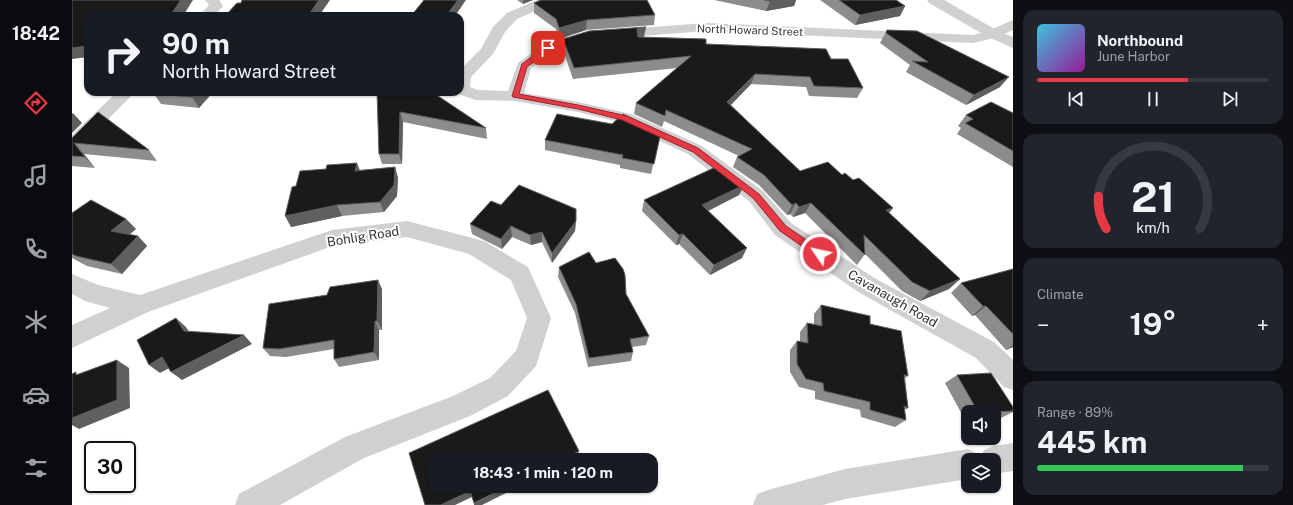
<!DOCTYPE html>
<html lang="en">
<head>
<meta charset="utf-8">
<style>
  :root { --surface:#171b24; --page:#20242c; --text:#f1f3f6; --muted:#9ea1a6; --line:#363941; --accent:#e63946 }
  body { margin:0; font-family:"Public Sans",sans-serif; background:var(--page); color:var(--text); height:100vh; display:flex; flex-direction:column; font-size:15px; white-space:nowrap }
  * { box-sizing:border-box; margin:0 }
  p { font-size:13px; color:var(--muted) }
  .icon { flex:none; width:22px; height:22px; fill:none; stroke:currentColor; stroke-width:2; stroke-linecap:round; stroke-linejoin:round }
  .map { position:relative; flex:1; overflow:hidden }
  .drawer { display:flex; flex-direction:column; gap:10px; padding:10px; background:#0d0f14; width:280px }
  .drawer>* { flex:none }
  .hud { position:absolute; left:12px; top:12px; width:380px; height:84px; border-radius:12px; box-shadow:0 1px 3px #0004; background:#171b24; color:var(--text); overflow:hidden }
  .fabs { position:absolute; left:889px; top:405px; display:grid; gap:8px }
  .fabs a { display:grid; place-items:center; width:40px; height:40px; border-radius:8px; background:var(--surface); box-shadow:0 1px 3px #0004; font-size:20px }
  .speed { position:absolute; left:12px; top:441px; display:flex; gap:8px; font-size:20px; font-weight:700; text-align:center }
  .speed>* { display:grid; place-content:center; width:52px; height:52px; border-radius:50%; background:var(--surface); box-shadow:0 1px 3px #0004; line-height:1 }
  .speed .limit { border:2px solid #111; border-radius:6px; background:#fff; color:#111 }
  .pin { position:absolute; display:grid; place-items:center; width:34px; height:34px; color:#fff; margin:-17px; border-radius:8px; box-shadow:0 2px 6px #0006 }
  .me { position:absolute; width:44px; margin:-22px; rotate:304deg; stroke-linejoin:round; filter:drop-shadow(0 0 3px #0008) }
  .turn { display:flex; align-items:center; gap:14px; height:84px; padding:0 12px; font-size:18px }
  .turn .icon { width:52px; height:52px; stroke-width:2.5 }
  .turn b { display:block; font-size:28px; line-height:34px }
  .big { font-size:30px; font-weight:700; line-height:1.1 }
  .drawer .card { flex:1; display:flex; flex-direction:column; justify-content:center; gap:6px; min-width:0; padding:0 14px; border-radius:12px; background:var(--page) }
  .drawer .dial { align-items:center; gap:0 }
  .dial svg { height:104px; overflow:visible; fill:none; stroke:var(--line); stroke-width:7; stroke-linecap:round; text-anchor:middle }
  .dial text { fill:var(--text); stroke:none }
  .song { display:flex; align-items:center; gap:12px }
  .cover { width:48px; height:48px; border-radius:6px; background:linear-gradient(135deg,hsl(190 70% 55%),hsl(300 70% 35%)) }
  .played { height:4px; border-radius:2px; background:linear-gradient(90deg,var(--accent) 65%,var(--line) 65%) }
  .keys { display:flex; justify-content:space-around; direction:ltr }
  .heat { display:flex; justify-content:space-between; align-items:center; font-size:22px; direction:ltr }
  .charge { height:6px; border-radius:3px; background:linear-gradient(90deg,#34c759 89%,var(--line) 0) }
  .trip { position:absolute; left:356px; top:453px; width:230px; height:40px; border-radius:12px; background:var(--surface); box-shadow:0 1px 3px #0004; font-weight:700; line-height:40px; text-align:center }
  main { display:flex; flex:1; min-height:0 }
  .tabs { display:flex; flex-direction:column; width:72px; justify-content:space-around; align-items:center; background:#090b0e; color:var(--muted) }
  .tabs .icon { width:28px; height:28px }
  .tabs .selected { color:var(--accent) }
  .tabs b { font-size:18px; color:var(--text) }
  .map>svg:first-child { display:block }
  .lines { fill:none; stroke-linecap:round; stroke-linejoin:round }
  .minor { fill:#d0d0d0; fill-rule:evenodd }
  .tertiary { fill:#d0d0d0; fill-rule:evenodd }
  .wall { fill:#8c8c8c }
  .shaded-wall { fill:#5f5f5f }
  .building { fill:#1a1a1a; stroke:#5f5f5f }
  .route { fill:#e63946; stroke:#96252e }
  .labels { text-anchor:middle; stroke-width:4; stroke-linejoin:round; paint-order:stroke }
  .far-street-label { font-size:11px; fill:#333; stroke:#fff }
  .street-label { font-size:13px; fill:#333; stroke:#fff }
</style>
</head>
<body>
<main>
<nav class="tabs">
<b>18:42</b>
<svg class="icon selected" aria-label="directions" viewBox="0 0 24 24"><path d="M12 3l9 9-9 9-9-9zM9 14v-3h6M13 9l2 2-2 2"/></svg>
<svg class="icon" aria-label="music" viewBox="0 0 24 24"><path d="M9 18V5l10-2v13"/><circle cx="6" cy="18" r="3"/><circle cx="16" cy="16" r="3"/></svg>
<svg class="icon" aria-label="phone" viewBox="0 0 24 24"><path d="M5 4h4l2 5-3 2q2 4 5 5l2-3 5 2v4C11 20 4 13 5 4z"/></svg>
<svg class="icon" aria-label="climate" viewBox="0 0 24 24"><path d="M12 3v18M4 7l16 10M4 17L20 7"/></svg>
<svg class="icon" aria-label="car" viewBox="0 0 24 24"><path d="M5 17H2v-5l4-1 3-4h7l3 4 3 1v5h-3M9 17h6M6 11h13"/><circle cx="7" cy="17" r="2"/><circle cx="17" cy="17" r="2"/></svg>
<svg class="icon" aria-label="filters" viewBox="0 0 24 24"><path d="M4 7h16M4 17h16"/><circle cx="9" cy="7" r="2"/><circle cx="15" cy="17" r="2"/></svg>
</nav>
<div class="map">
<svg width="941" height="505" viewBox="0 0 941 505">
  <rect width="100%" height="100%" fill="#fff"/>
  <g class="lines">
    <!-- minor -->
    <path class="minor" d="M133,0H147L151,6L142,16H127L137,5Z
      M465,0H484L482,3L445,19L433,32L421,54L399,77L398,87L406,90L436,91L446,63L471,45L514,32L634,23L901,35L916,31L941,20V30L926,37L901,43L634,31L516,40L481,51L459,68L452,93L506,102L559,114L630,146L691,191L719,223L804,279L922,342L941,360V390L932,387L904,358L788,293L703,235L677,201L616,154L547,122L506,112L443,101L404,100L383,93L388,92V70L409,49L421,27L435,13Z
      M45,92H63L7,149L0,151V135Z
      M335,221L412,241L456,267L479,318L464,366L436,396L398,416L292,458L208,505H163L167,494L273,437L381,396L418,378L444,351L455,318L439,280L397,254L335,237L261,246L76,312L0,348V325L38,308L13,301L0,294V274L26,285L68,295L260,230Z
      M941,443V471L922,474V460H896V479L773,499L751,505H681L685,494L696,490L773,469L896,449L906,454L908,458L912,450L922,446Z"/>
    <!-- tertiary -->
    <path class="tertiary" d="M855,0H872L926,31L941,37V48L916,37L857,3Z"/>
  </g>
  <!-- wall -->
  <path class="wall" d="M445,0H461L451,4Z
    M642,0H724L722,6L694,11Z
    M748,0H824L833,6L828,16L783,25Z
    M462,3L583,15L582,25L514,30L487,39L484,29L462,13Z
    M815,30L928,87L894,105L834,72L838,65L808,43Z
    M573,37L759,59L791,88L785,98L737,96L734,87L679,84L659,105L728,171L770,175L781,180L821,208L817,213L888,279L877,289L848,301L830,291L793,254L785,265L733,213L721,217L718,214L715,215L687,185L661,167L665,157L667,156L592,121L590,127L562,114L564,103L605,68L501,79L491,50V39Z
    M83,92H146H141L127,108L89,104L82,94Z
    M305,92L414,128L415,139L331,122L330,164H310L307,154Z
    M941,113V167L885,134L889,128L886,126L894,115Z
    M540,124L589,132L579,174L548,168V165L473,150V140Z
    M0,138L77,150L85,161L12,154L23,168L0,166Z
    M323,167L326,178L325,196L312,212L270,216L219,227L224,186L288,170Z
    M672,185L667,195L636,211L670,258L638,275L607,244L604,245L570,211L572,200Z
    M429,205L504,221L503,231L480,263L470,242L459,245L440,237L430,249L400,234L398,224Z
    M0,213L54,219L64,229L57,235L66,236L75,246L50,274L15,266L0,258Z
    M524,263L554,294L577,336L574,345L560,347L561,352L559,361L516,367L503,313L486,277L487,267Z
    M941,269V347L934,350L903,315L900,316L879,293L889,283Z
    M310,289V330H307V360L267,367L262,359V349L214,357L198,356L191,348Z
    M749,305L798,324L836,376L833,378L836,408L833,410L834,420L823,427L789,417L788,410L743,399V391L727,387L718,372V350L725,341L728,342V332L735,323L742,324V314Z
    M885,375L941,407V412L929,418H922V412H896V420H893L873,383Z"/>
  <!-- shaded-wall -->
  <path class="shaded-wall" d="M109,0H121L111,16H98Z
    M247,0H258L247,16H236Z
    M386,0H394L383,16H374Z
    M451,0H461L451,4Z
    M704,0H724L722,6L694,11L698,1Z
    M833,6L828,16L783,25L788,15Z
    M515,20L514,30L487,39V28Z
    M574,27L572,37L563,39L565,29Z
    M16,46V57L0,59V48Z
    M683,74L679,84L652,112L655,102Z
    M937,77L928,87L894,105L902,95Z
    M125,92H141L127,108L120,97Z
    M328,112L331,122L330,164L327,154Z
    M1,113L10,123L0,133V114Z
    M2,143L12,154L23,168L13,157Z
    M285,163L289,173L283,171Z
    M323,167L326,178L325,196L312,212L308,202Z
    M672,185L667,195L626,216L630,205Z
    M724,203L718,214L715,215L720,205Z
    M739,203L733,213L721,217L727,207Z
    M265,205L270,216L219,227L213,216Z
    M821,208L813,218L814,210Z
    M54,219L64,229L49,241L39,231Z
    M504,221L503,231L480,263V253Z
    M439,226L440,237L430,249L429,239Z
    M470,232V242L459,245L458,235Z
    M611,234L607,244L604,245L607,235Z
    M66,236L75,246L50,274L39,264Z
    M675,248L670,258L638,275L642,265Z
    M888,279L877,289L848,301L858,291Z
    M306,280L310,289V330L305,321Z
    M911,306H914L903,315L900,316Z
    M104,318L114,327L122,340L112,331Z
    M303,321L307,330V360L302,352Z
    M172,335L180,344L110,380L99,372Z
    M941,345V347L934,350Z
    M90,357L101,366L88,373L77,365Z
    M45,360L57,368L58,408L7,429L0,425V414Z
    M507,451L506,457L501,460H489Z
    M436,486H448L410,505H402V503Z
    M398,491L400,497L383,505H369Z"/>
  <!-- building -->
  <path class="building" d="M0,0H109L98,16H16V46L0,48Z
    M170,0H247L236,16H153L165,3H169Z
    M352,0H386L374,16H339Z
    M469,0H575L583,15L515,20L487,28L484,19L462,3Z
    M692,0H704L698,1Z
    M767,0H824L833,6L788,15Z
    M574,27L565,29L566,37L634,39V44L754,49L759,59H776L791,88L742,86L738,77L683,74L655,102L728,171L756,162L770,175L773,173L781,180L787,178L821,208L814,210L888,279L858,291L840,282L792,235L793,255L739,203L727,207L724,203L720,205L692,175L665,157L680,149L594,110L593,116L564,103L619,56L502,68L491,39L517,31Z
    M815,30L845,31L937,77L902,95L840,61L856,62L814,33Z
    M83,92H125L120,97L82,94Z
    M305,92H360L414,128L328,112L327,154H307Z
    M919,102L941,113V151L893,123L901,119L894,115Z
    M26,112L77,150L2,143L13,157L0,156V138Z
    M485,114L540,124L551,114L589,132L582,164L550,158L551,155L473,140Z
    M285,163L283,171L323,167L322,185L308,202L265,205L213,216L220,187L224,186L228,171L254,169L255,165Z
    M646,166L672,185L630,205L675,248L642,265L611,234L607,235L572,200Z
    M447,185L504,209V221L480,253L470,232L458,235L439,226L429,239L398,224L419,201L429,205Z
    M19,200L54,219L39,231L66,236L39,264L4,256L0,254V213Z
    M517,252L524,263L543,258L551,269L553,275L554,294L577,336L558,339L561,352L517,358L504,304L487,267Z
    M941,269V334L914,306H911L889,283Z
    M306,280L305,321H303L302,352L262,359V340L207,349L191,348L197,304L255,295L258,287Z
    M749,305L798,316V324L829,331L836,376L832,375L836,408L832,406L834,420L798,410V402L752,391L751,383L734,379L725,364V341L736,343L735,323L750,326Z
    M104,318L112,331L172,335L99,372L90,357L77,365L65,340Z
    M45,360V400L0,418V374L4,372V375Z
    M919,373L941,407V411L921,412H906L885,375Z
    M476,390L507,451L489,460H363V486H436L402,503L398,491L369,505H353L337,453Z"/>
  <!-- route -->
  <path class="route" d="M474,46L480,48L455,67L447,94L506,105L555,116L626,148L687,194L714,226L751,251L752,254L751,256H744L708,231L681,198L621,152L550,120L506,109L441,97L440,96L450,64Z"/>
  <g class="labels">
    <!-- far-street labels -->
    <g class="far-street-label">
      <text transform="translate(678 30) rotate(2)" y="4">North Howard Street</text>
    </g>
    <!-- street labels -->
    <g class="street-label">
      <text transform="translate(291 236) rotate(-9)" y="5">Bohlig Road</text>
      <text transform="translate(821 298) rotate(30)" y="5">Cavanaugh Road</text>
    </g>
  </g>
</svg>
<div class="fabs">
<a><svg class="icon" aria-label="sound" viewBox="0 0 24 24"><path d="M4 9h4l5-4v14l-5-4H4zM17 9q2 3 0 6"/></svg></a>
<a><svg class="icon" aria-label="layers" viewBox="0 0 24 24"><path d="M12 4l9 5-9 5-9-5zM3 14l9 5 9-5"/></svg></a>
</div>
<div class="speed"><div class="limit">30</div></div>
<div class="pin" style="left:476px;top:48px;background:#d93025"><svg class="icon" aria-label="arrive" viewBox="0 0 24 24"><path d="M6 21V4h12l-3 4 3 4H6"/></svg></div>
<svg class="me" style="left:748px;top:254px" viewBox="-20 -20 40 40"><circle r="17" fill="#e63946" stroke="#fff" stroke-width="3"/><path d="M0-11L8 9 0 5-8 9z" fill="#fff"/></svg>
<div class="trip">18:43 · 1 min · 120 m</div>
<div class="hud">
<div class="turn"><svg class="icon" aria-label="right" viewBox="0 0 24 24"><path d="M7 20v-9h11M14 6l5 5-5 5"/></svg><div><b>90 m</b>North Howard Street</div></div>
</div>
</div>
<section class="drawer">
<div class="card">
<div class="song"><i class="cover"></i><div><b>Northbound</b><p>June Harbor</p></div></div>
<div class="played"></div>
<div class="keys"><svg class="icon" aria-label="previous" viewBox="0 0 24 24"><path d="M18 5L8 12l10 7zM5 5v14"/></svg><svg class="icon" aria-label="pause" viewBox="0 0 24 24"><path d="M8 5v14M16 5v14"/></svg><svg class="icon" aria-label="next" viewBox="0 0 24 24"><path d="M6 5l10 7-10 7zM19 5v14"/></svg></div>
</div>
<div class="card dial"><svg viewBox="0 0 100 80">
<path d="M14 69A42 42 0 1 1 86 69"/>
<path d="M14 69A42 42 0 0 1 8 44" stroke="#e63946"/>
<text x="50" y="56" font-size="32" font-weight="700">21</text>
<text x="50" y="72" font-size="11">km/h</text>
</svg></div>
<div class="card"><p>Climate</p>
<div class="heat"><a>−</a><b class="big">19°</b><a>+</a></div>
</div>
<div class="card"><p>Range · 89%</p><b class="big">445 km</b><div class="charge"></div></div>
</section>
</main>
</body>
</html>
